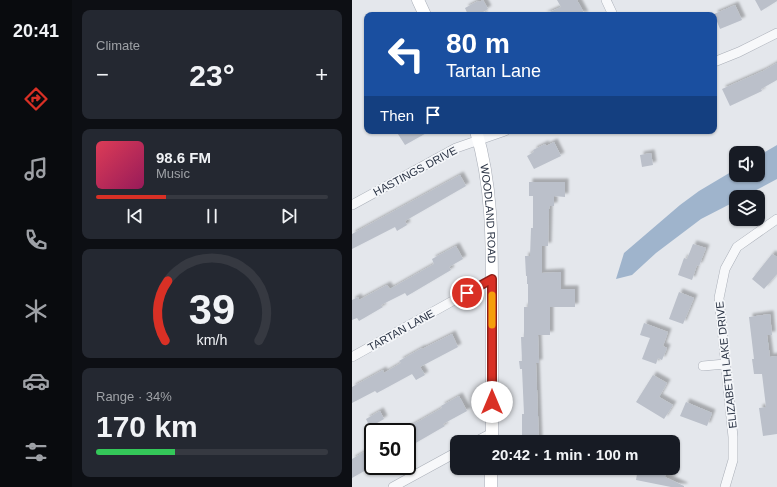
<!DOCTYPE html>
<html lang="en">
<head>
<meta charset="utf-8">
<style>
  :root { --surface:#171b24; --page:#242831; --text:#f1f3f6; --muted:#9ea1a6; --line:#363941; --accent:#d93025 }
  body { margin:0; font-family:Helvetica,sans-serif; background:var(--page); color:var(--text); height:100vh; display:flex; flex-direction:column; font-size:15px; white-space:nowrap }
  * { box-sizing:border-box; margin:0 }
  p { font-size:13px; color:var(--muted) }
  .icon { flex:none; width:22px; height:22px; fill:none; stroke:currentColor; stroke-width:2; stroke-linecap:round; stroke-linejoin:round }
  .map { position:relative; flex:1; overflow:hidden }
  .panel { display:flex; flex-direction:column; gap:10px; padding:10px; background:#0d0f14; width:280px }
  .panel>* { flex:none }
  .hud { position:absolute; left:12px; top:12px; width:353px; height:122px; border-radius:8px; box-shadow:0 1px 3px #0004; background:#1a4fa0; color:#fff; overflow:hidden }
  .buttons { position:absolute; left:377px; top:146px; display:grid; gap:8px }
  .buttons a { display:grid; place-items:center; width:36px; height:36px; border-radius:8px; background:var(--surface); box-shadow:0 1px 3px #0004; font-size:20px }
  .speed { position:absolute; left:12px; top:423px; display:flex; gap:8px; font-size:20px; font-weight:700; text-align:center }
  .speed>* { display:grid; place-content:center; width:52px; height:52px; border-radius:50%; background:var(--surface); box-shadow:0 1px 3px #0004; line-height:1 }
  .speed .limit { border:2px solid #111; border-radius:6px; background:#fff; color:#111 }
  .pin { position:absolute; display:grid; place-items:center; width:34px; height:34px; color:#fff; margin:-17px; border:2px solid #fff; border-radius:50%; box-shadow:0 1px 4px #0007 }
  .me { position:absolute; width:44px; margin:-22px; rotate:0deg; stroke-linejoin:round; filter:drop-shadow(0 0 3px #0008) }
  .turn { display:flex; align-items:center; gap:14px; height:84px; padding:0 16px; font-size:18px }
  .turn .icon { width:52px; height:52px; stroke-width:2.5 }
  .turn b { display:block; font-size:28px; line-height:34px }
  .then { display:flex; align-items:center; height:38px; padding:0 16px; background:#0003; gap:8px; font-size:15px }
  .big { font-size:30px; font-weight:700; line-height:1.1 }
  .panel .card { flex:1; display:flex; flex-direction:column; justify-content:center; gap:6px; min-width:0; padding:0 14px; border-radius:8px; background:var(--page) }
  .panel .dial { align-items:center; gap:0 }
  .dial svg { height:104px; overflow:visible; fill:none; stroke:var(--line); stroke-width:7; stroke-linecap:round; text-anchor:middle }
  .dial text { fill:var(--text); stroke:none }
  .song { display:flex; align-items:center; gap:12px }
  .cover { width:48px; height:48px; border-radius:6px; background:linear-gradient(135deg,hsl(350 70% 55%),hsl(330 70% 35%)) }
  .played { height:4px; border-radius:2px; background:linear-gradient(90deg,var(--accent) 30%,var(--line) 30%) }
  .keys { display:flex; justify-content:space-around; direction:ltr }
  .heat { display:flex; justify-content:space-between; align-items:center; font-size:22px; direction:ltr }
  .charge { height:6px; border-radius:3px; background:linear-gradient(90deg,#34c759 34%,var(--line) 0) }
  .trip { position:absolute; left:98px; top:435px; width:230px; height:40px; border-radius:8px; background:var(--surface); box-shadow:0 1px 3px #0004; font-weight:700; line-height:40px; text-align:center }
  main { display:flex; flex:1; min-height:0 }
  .dock { display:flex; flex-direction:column; width:72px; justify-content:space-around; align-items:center; background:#090b0e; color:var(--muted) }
  .dock .icon { width:28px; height:28px }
  .dock .active { color:var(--accent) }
  .dock b { font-size:18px; color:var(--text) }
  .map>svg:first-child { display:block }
  .water { fill:#9fb4cc }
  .building { fill:#bbc0ca; filter:url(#shadow) }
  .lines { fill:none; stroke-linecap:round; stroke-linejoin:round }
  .minor-casing { stroke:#a9aeb7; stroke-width:10 }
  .secondary-casing { stroke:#a9aeb7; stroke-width:13 }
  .minor { stroke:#f7f8fa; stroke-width:9 }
  .secondary { stroke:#fff; stroke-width:12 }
  .route-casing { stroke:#8d1f18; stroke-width:10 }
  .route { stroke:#d93025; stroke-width:7 }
  .slow { stroke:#f59e0b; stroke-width:7 }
  .labels { text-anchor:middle; stroke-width:3.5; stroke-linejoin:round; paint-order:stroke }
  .street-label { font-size:11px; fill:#2b3445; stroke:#f4f6f9 }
</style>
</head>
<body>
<main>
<nav class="dock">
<b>20:41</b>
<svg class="icon active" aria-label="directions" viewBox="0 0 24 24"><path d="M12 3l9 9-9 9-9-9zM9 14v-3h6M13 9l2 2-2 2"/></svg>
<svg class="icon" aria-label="music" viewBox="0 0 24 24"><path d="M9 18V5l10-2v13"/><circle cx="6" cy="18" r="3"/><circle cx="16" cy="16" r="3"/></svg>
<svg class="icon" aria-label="phone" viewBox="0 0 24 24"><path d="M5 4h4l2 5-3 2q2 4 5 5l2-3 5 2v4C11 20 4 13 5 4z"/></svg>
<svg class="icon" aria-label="climate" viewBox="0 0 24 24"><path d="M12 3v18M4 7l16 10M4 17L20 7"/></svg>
<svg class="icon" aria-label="car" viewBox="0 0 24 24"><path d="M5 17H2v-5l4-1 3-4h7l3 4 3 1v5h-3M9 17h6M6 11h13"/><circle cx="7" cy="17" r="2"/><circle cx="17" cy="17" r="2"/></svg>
<svg class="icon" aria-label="filters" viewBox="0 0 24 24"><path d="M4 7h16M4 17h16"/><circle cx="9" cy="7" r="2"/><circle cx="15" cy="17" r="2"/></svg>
</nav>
<section class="panel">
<div class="card"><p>Climate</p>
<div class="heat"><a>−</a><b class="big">23°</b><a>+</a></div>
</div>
<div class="card">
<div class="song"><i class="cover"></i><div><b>98.6 FM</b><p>Music</p></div></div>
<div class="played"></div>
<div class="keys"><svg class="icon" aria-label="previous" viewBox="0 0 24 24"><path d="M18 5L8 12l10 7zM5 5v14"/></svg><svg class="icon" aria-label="pause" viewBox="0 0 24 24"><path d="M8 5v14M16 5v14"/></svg><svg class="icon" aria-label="next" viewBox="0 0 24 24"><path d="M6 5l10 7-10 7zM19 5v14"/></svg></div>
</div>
<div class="card dial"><svg viewBox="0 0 100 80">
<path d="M14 69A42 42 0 1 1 86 69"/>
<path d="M14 69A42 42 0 0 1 16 23" stroke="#d93025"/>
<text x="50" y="56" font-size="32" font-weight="700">39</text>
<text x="50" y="72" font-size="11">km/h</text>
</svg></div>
<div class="card"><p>Range · 34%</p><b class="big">170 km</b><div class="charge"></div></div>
</section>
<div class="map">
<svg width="425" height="487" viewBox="0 0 425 487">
  <defs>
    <filter id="shadow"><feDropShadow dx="3.5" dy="-3.5" stdDeviation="1" flood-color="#0004"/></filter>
  </defs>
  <rect width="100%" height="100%" fill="#e4e7ec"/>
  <!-- water -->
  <path class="water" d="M425,145V179L391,197H384V201L349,219L304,253L280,275L264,279L272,253L328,205L347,191L384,169V175H406V156Z"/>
  <!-- building -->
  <path class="building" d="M131,0L136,9L131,12L132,15H116L113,8L126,1L127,2Z
    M205,0H225L233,15H191L209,7Z
    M403,0H425V1L409,11Z
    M383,5L390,20L368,29L362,14Z
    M425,63V80L409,89L410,91L378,106L370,89L411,71Z
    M44,131H78L53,145Z
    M202,142L209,156L182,169L175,156L182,152L181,150L193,144L194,146Z
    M299,153L301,165L290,167L288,155Z
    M108,175L114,186L53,221L55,225L45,231L43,227L0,249V234Z
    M177,182H213V197L202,196V206H198L197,209L196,246H190V273L209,272V289H223V307H198V335H186L187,363H184L187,442H170V414H172L170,369H168L167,361H170L169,337H172V307H176V284H175V276H174L173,256H178L179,228H181V196H177Z
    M341,244L354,248L347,266L345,265L340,280L326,275L332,258L335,259Z
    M104,246L111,259L97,267L99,270L55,296L53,293L29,305L31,307L7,321L5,318L0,320V300L6,297L7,300L35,285L38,289L82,264L80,259Z
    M420,254L425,257V274L412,289L400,279Z
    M327,292L342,298L331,324L317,319Z
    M418,314L420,335H415L418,357L425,356V434L411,436L407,408L414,407L410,374H402L400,359H402L397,317Z
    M292,323L316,332L311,346L315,348L310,360L306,358L304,364L290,359L298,338L288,335Z
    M100,334L106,347L68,367L73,375L64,380L60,374L25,393L23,391L0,403V387L31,370L32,373L49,363L47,361L70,348V349Z
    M301,375L315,383L307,397L321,405L312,419L284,402Z
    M107,396L115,411L91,424L93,426L55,448V428L90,408L89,406Z
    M334,402L360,413L355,426L328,416Z
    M28,411L32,419L18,427L14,419Z
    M21,447V466L0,478V459Z
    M286,468H314L313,477L332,486V487H319L284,480Z"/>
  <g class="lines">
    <!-- minor casing -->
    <g class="minor-casing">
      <path id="minor" d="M254,0L261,15
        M362,62L387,52L425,33
        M0,205L104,148L153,131
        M0,357L140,279
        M351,366L373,364
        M123,442L140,433
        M41,487L105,452
        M373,487L381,460V437L367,298L373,269L385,247L425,219"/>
    </g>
    <!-- secondary casing -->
    <g class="secondary-casing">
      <g id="secondary">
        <path d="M66,0L73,15"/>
        <path id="s1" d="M124,131C141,187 140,247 140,305C140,351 140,396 140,442"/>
        <path d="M139,487V468"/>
      </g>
    </g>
    <!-- minor -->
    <use href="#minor" class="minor"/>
    <!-- secondary -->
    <use href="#secondary" class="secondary"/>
  </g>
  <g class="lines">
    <!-- route casing -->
    <g class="route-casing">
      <path id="route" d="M115,293L140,279V402"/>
    </g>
    <!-- route -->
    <use href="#route" class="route"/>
    <!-- slow -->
    <path class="slow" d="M140,325V295"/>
  </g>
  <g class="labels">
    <!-- street labels -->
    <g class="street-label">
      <text transform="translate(63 171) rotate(-28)" y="4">HASTINGS DRIVE</text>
      <text dy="4" stroke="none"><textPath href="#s1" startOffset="84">WOODLAND ROAD</textPath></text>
      <text transform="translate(49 330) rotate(-29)" y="4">TARTAN LANE</text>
      <text transform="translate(374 365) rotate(-96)" y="4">ELIZABETH LAKE DRIVE</text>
    </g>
  </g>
</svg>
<div class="buttons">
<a><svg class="icon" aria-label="sound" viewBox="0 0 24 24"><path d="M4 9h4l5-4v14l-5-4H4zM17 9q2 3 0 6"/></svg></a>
<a><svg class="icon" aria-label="layers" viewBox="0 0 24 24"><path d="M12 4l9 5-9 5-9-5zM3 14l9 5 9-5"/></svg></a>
</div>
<div class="speed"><div class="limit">50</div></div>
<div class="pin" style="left:115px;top:293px;background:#d93025"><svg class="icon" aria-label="arrive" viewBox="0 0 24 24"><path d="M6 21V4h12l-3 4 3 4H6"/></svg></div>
<svg class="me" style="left:140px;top:402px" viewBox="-20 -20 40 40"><circle r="19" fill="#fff"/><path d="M0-13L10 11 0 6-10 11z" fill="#d93025"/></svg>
<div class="trip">20:42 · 1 min · 100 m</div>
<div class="hud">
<div class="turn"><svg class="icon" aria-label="left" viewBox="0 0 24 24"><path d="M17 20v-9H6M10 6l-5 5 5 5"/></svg><div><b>80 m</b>Tartan Lane</div></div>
<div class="then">Then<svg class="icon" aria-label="arrive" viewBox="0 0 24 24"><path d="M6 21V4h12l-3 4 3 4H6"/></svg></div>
</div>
</div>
</main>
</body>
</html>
